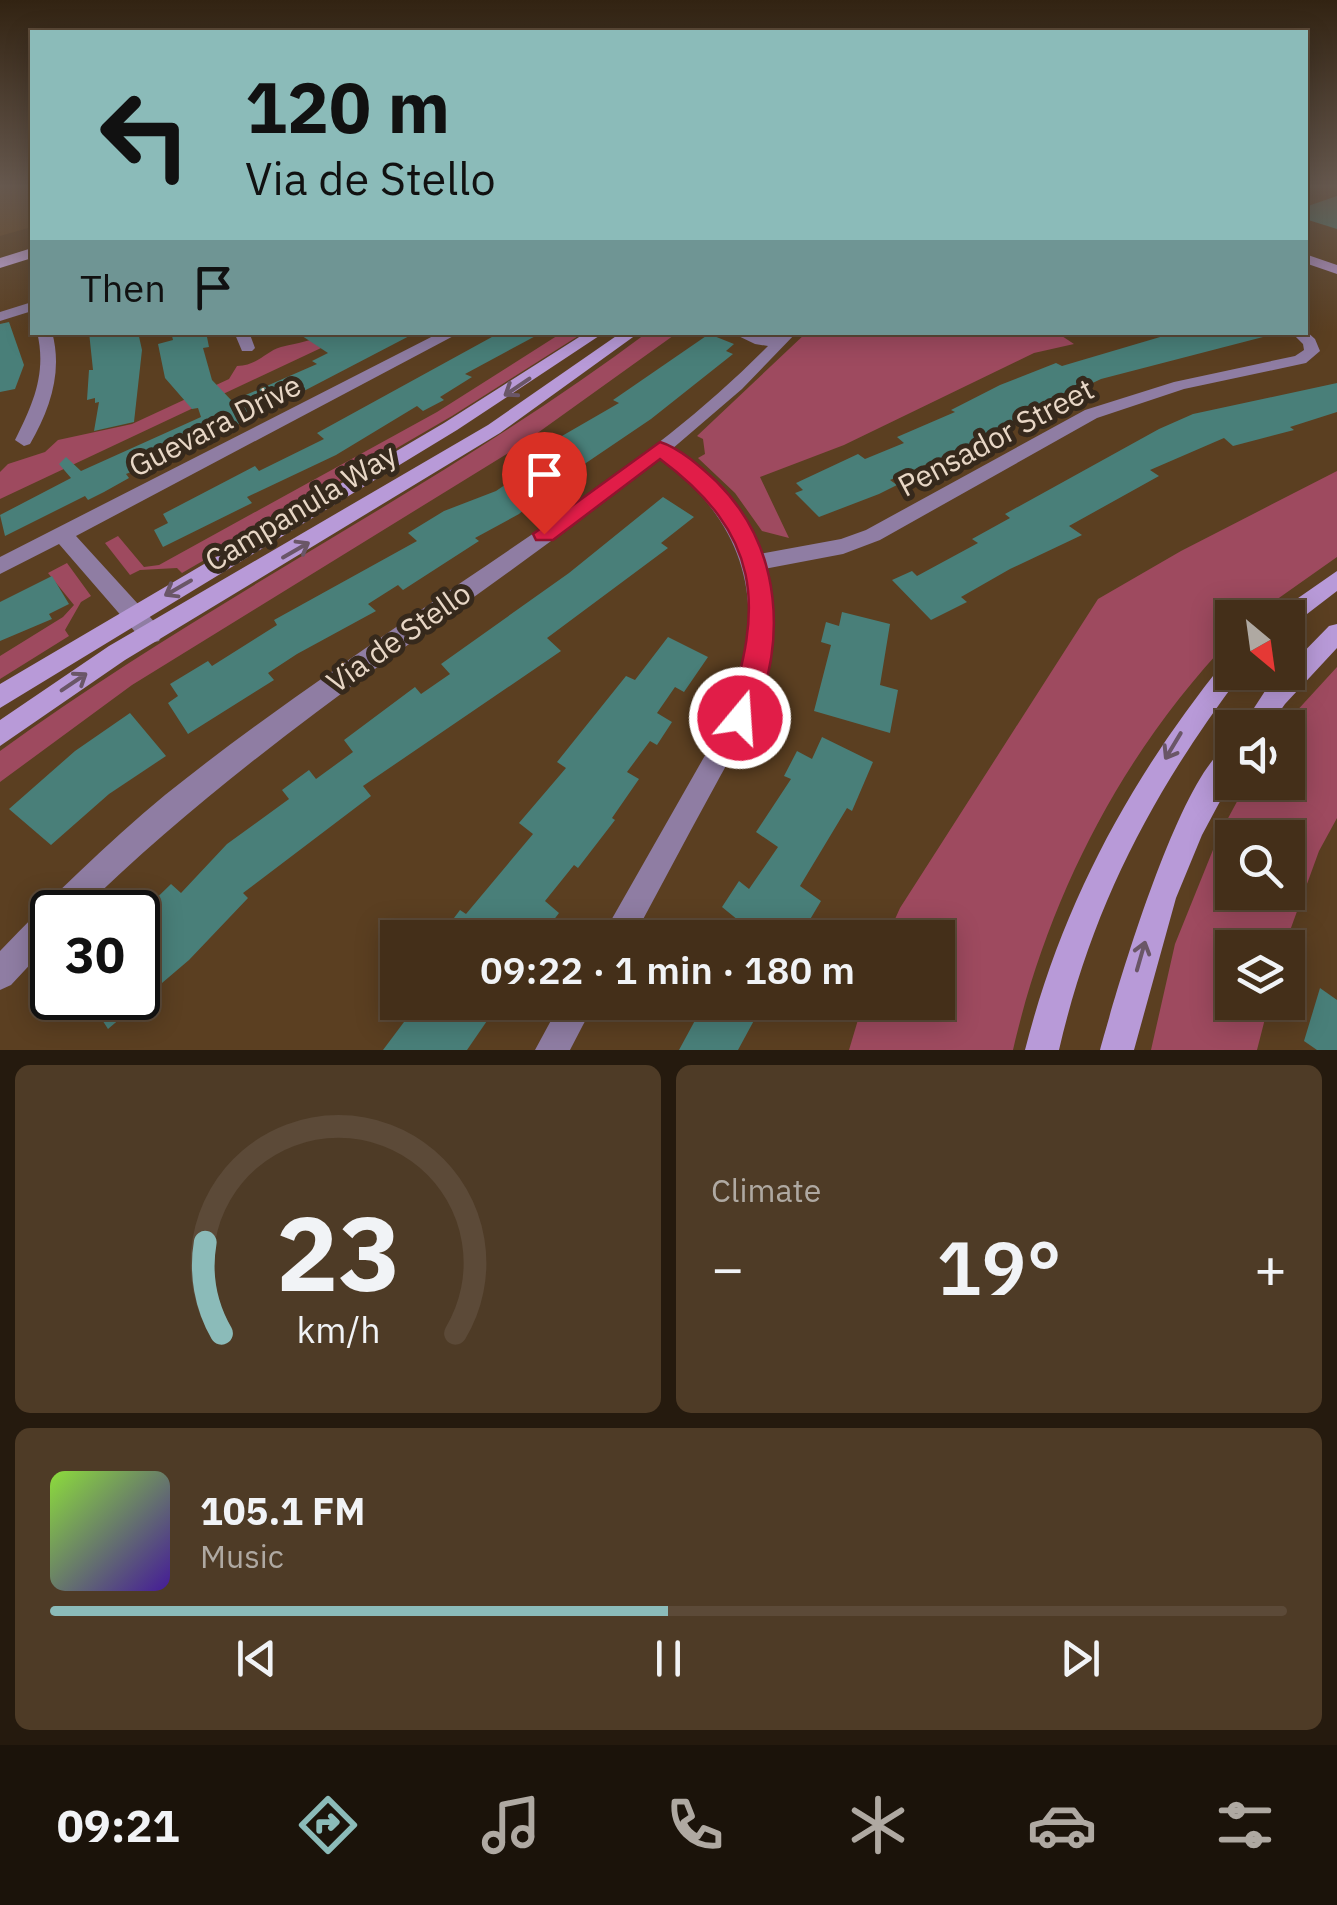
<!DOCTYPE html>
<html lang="en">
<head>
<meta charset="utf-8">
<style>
  :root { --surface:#442f19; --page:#4e3b26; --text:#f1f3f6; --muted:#afa9a2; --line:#5c4a38; --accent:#8bbbb9 }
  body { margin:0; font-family:"IBM Plex Sans",sans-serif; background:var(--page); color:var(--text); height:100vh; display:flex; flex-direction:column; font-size:38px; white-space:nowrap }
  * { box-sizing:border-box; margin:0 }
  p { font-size:32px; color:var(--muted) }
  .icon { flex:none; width:55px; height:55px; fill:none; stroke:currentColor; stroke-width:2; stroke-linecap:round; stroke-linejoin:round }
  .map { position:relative; height:1050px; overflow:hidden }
  .side { display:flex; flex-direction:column; gap:15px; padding:15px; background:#251a0e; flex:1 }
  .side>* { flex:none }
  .hud { position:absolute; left:30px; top:30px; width:1278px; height:305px; border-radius:0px; box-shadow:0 5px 25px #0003,0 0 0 2px var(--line); background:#8bbbb9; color:#111; overflow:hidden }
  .needle { width:65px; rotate:151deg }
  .buttons { position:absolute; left:1215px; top:600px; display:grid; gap:20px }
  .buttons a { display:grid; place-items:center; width:90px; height:90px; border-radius:0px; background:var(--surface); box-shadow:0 5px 25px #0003,0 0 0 2px var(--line); font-size:50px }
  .speed { position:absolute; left:30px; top:890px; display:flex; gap:20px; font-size:50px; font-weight:700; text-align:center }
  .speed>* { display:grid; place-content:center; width:130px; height:130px; border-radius:50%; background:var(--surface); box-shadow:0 5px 25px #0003,0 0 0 2px var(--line); line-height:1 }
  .speed .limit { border:5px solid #111; border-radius:15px; background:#fff; color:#111 }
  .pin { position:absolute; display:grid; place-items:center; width:85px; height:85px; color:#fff; margin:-102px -42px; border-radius:50% 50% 50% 0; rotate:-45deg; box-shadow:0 0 10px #0007 }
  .pin .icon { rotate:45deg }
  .me { position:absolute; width:110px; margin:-55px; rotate:18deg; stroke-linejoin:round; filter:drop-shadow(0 0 8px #0008) }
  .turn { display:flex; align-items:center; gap:35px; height:210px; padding:0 50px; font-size:45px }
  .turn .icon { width:130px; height:130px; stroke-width:2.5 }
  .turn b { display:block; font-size:70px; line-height:85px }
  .then { display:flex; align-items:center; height:95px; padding:0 50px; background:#0003; gap:20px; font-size:38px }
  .big { font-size:75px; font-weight:600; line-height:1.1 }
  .side .card { flex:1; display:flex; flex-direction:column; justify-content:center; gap:15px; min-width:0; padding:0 35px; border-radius:15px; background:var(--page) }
  .side .dial { align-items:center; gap:0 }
  .dial svg { height:260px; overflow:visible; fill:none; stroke:var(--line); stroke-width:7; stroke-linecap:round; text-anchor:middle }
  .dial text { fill:var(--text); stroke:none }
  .song { display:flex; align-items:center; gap:30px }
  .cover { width:120px; height:120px; border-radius:15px; background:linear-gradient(135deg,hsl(90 70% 55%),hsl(260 70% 35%)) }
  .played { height:10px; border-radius:5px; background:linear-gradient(90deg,var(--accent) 50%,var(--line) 50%) }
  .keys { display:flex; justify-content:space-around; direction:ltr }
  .heat { display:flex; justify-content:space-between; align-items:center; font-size:55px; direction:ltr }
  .side .tiles { flex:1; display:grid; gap:15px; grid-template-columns:1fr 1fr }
  .card:last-child { grid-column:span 2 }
  .trip { position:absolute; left:380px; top:920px; width:575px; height:100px; border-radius:0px; background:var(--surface); box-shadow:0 5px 25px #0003,0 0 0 2px var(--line); font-weight:600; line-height:100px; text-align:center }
  .dock { display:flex; height:160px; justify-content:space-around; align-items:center; background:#1b130a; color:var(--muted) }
  .dock .icon { width:70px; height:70px }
  .dock .selected { color:var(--accent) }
  .dock b { font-size:45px; color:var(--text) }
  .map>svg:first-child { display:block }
  .built { fill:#694824 }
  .green { fill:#9e4a5f; fill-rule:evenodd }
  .building { fill:#497f79 }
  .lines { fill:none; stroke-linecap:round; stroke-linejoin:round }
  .street { fill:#8f7da3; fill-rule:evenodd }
  .secondary { fill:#b89ad8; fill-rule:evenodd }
  .primary { fill:#d3b5f4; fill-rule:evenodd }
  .oneway { stroke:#6a5667 }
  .route { fill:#e11d48; stroke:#92132f; stroke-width:2.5 }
  .labels { text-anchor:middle; stroke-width:10; stroke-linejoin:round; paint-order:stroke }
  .street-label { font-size:30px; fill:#e8d7c6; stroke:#36291c }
</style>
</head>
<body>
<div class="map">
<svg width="1337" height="1050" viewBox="0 0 1337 1050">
  <rect width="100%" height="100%" fill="#5b3f21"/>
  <!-- built -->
  <path class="built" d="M0,185H32V227L0,236Z"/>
  <!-- green -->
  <path class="green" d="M563,332L583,333L452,416L182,573L177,568L140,570L130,575L105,543L118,536L144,567L159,565L437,412Z
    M648,332L677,333L518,447L132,685L0,782V751C208,599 441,487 648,332Z
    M1056,332L1074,344L1034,353L844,445L760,477L789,538L762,531L735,493L698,458L705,454L703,439L697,436L806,333Z
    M328,333H353L0,499V472L8,464L45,452L58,440L132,424L229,379L237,366C259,365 266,351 281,347C298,343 311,341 328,333Z
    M1337,471V557L1252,617L1232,618V638C1123,751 1048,897 1013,1050H849L863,1003L938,1002V938L887,937L900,908L1098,599L1181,551Z
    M67,563L91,596L81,602L65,630L69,636L0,679V656L63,617L74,605L48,573Z
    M1337,667V818L1319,851L1284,947L1232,948V1002L1269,1003L1257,1050H1151L1175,944L1219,835L1247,783L1288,782V728L1282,727ZM1232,838H1288V892H1232Z"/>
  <!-- building -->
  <path class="building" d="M1337,196V229L1305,219V207Z
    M9,322L24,365L15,389L0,392V324Z
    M89,332H138L142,350L134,422L94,431L99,402L95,403V398L87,400L89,370H93Z
    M171,332H206L209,347L203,348L212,380L232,401L317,364L312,361L328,353L296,332H417L254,417L195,444L191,439L156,455L159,461L126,474L129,478L104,492L88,500L85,496L5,536L0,515L71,478L59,464L66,457L81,471L201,417L198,408L192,409L165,378L158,344L173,340Z
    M501,332H543L465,374L472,377L440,397L444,400L423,411L417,406L336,455L247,497L252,503L163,547L154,530L168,523L163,514L255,466L259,471L324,439L317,433Z
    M1177,332H1262L1263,337L1101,379L972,441L976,443L890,480L897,485L879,494L819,517L795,493L803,490L796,483L858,454L865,459L904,443L897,437L955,412L951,410L1000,385L1056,363L1062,366Z
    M709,334L734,344L726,351L733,354L651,419L552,486L519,514L475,538L479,541L403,590L398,585L368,604L376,611L297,654L268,673L274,680L188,734L168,703L178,696L170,684L208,661L212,666L277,625L274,620L417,541L408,533L444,511L496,491L563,445L555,440L619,403L613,400Z
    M1337,383V412L1290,427L1294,430L1233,446L1224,438L1150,470L1159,476L1069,526L1082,535L1010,569L961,597L967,602L931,620L892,580L912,571L917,576L978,543L972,539L1010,518L1005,514L1159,429L1193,414Z
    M663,497L694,517L661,543L668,548L547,638L561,651L363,786L371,796L243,893L248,898L189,960L108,1029L88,998H138V916L171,884L181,893L227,844L289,799L282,790L309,770L316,779L353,752L344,740L415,687L421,694L450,674L441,664L569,573Z
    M52,576L69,604L49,614L52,619L0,641V602Z
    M842,612L890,624L880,685L898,690L890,733L814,711L831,645L821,642L826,622L839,626Z
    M668,637L708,657L684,692L675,687L657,713L672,722L657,745L650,741L627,772L639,779L612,818L615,820L578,868L574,865L545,901L559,913L540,938H439L460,910L466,914L533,834L519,823L566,768L557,762L626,676L635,680Z
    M130,713L166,756L109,794L51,845L9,809L75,751Z
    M822,737L873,762L852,811L847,808L800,886L821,901L799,938H760L722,907L739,881L749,889L778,847L756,832L791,779L784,776L797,751L812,759Z
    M1320,988L1337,1000V1050H1317L1304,1041Z
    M419,1002H500L467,1050H383Z
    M705,1002H764L738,1050H679Z"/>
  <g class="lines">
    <!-- street -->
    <path class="street" d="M32,302V311L0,321V312Z
      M1305,330L1315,339L1320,351L1306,363L1184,389L1097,418L880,540L843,554L764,569C785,667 755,712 710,795C684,842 659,890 633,938H601L728,715C769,611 750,526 660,458C467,611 256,738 80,912H52V941L11,985L0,990V951C52,897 106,844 165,795C246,730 332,671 418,612C537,530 666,450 768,346L755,344L730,332H752L762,336L797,332L742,389L672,449C711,477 740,509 759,554L841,539L866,530L1085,410L1174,382L1295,356L1304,350L1303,344L1291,332Z
      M37,332H52C63,372 50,409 30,444L24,446L15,440C33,404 47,373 37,332Z
      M234,332H249L255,348L252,351H242Z
      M441,332H461L76,536L159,627L162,634L159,641L151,643L143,641L59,544L0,574V557Z
      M561,1002H595L570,1050H535Z"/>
    <!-- secondary -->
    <path class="secondary" d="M1305,254L1337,265V274L1305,263Z
      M587,332H605L457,430L0,708V684L444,423Z
      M622,332H640L500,433L125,660L0,746V720L109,646L488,425Z
      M1337,571V591L1294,624L1288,627V618H1275L1278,612Z
      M1337,624V648L1285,704L1268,728H1241L1267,688L1283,672H1288V668L1329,626Z
      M1232,659V672H1242L1240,676C1152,793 1092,907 1059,1050H1025C1062,904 1130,779 1224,662Z
      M1232,744V779L1202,835L1176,898L1134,1050H1100C1115,995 1182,763 1232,744Z"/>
    <!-- primary -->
    <path class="primary" d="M32,248V258L0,268V258Z"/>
  </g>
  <!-- one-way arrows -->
  <defs><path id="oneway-shaft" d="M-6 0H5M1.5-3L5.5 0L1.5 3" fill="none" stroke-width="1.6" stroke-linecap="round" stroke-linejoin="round" transform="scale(2.5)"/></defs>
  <g class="oneway">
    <use href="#oneway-shaft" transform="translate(517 387) rotate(146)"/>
    <use href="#oneway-shaft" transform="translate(296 550) rotate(-30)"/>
    <use href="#oneway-shaft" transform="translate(178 588) rotate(150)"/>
    <use href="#oneway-shaft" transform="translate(74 682) rotate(-34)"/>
    <use href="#oneway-shaft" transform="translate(1173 746) rotate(121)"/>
    <use href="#oneway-shaft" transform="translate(1141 956) rotate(-74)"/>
  </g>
  <!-- sky -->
  <linearGradient id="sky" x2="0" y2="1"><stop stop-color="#322312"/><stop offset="0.56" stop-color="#66584e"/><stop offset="1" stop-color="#66584e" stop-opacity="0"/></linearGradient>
  <rect width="1337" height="332" fill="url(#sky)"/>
  <!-- route -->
  <path class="route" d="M660,442C680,448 702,468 717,482C783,548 788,644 750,727L740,730L730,727L726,718C765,605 761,534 660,459L553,540H536L533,534Z"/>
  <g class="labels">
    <!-- street labels -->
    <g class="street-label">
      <text transform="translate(215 426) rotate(-27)" y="10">Guevara Drive</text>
      <text transform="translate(996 438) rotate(-28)" y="10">Pensador Street</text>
      <text transform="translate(301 508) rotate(-31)" y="10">Campanula Way</text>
      <text transform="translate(399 638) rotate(-35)" y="10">Via de Stello</text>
    </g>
  </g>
</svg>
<div class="buttons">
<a><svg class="needle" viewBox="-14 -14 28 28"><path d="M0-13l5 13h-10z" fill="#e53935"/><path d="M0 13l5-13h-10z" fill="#afa9a2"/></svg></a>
<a><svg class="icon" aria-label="sound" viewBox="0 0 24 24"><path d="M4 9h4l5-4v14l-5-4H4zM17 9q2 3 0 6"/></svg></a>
<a><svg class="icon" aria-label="search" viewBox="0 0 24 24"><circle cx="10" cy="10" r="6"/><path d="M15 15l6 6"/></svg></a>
<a><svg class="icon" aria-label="layers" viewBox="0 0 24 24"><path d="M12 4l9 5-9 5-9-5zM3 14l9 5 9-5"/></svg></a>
</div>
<div class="speed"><div class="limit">30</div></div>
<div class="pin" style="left:544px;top:534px;background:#d93025"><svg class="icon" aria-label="arrive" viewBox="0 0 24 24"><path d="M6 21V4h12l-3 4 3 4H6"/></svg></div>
<svg class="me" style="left:740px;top:718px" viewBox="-20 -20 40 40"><circle r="17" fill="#e11d48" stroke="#fff" stroke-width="3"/><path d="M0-11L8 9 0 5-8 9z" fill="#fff"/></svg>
<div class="trip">09:22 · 1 min · 180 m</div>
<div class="hud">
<div class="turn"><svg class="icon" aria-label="left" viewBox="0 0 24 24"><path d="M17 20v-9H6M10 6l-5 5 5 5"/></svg><div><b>120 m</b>Via de Stello</div></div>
<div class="then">Then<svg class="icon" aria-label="arrive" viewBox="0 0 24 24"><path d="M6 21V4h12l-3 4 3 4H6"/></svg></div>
</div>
</div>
<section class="side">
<div class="tiles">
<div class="card dial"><svg viewBox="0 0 100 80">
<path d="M14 69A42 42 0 1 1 86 69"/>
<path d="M14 69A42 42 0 0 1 9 41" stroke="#8bbbb9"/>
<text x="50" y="56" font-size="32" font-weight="700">23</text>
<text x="50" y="72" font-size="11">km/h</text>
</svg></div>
<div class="card"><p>Climate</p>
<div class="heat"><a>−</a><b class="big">19°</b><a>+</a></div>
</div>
<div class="card">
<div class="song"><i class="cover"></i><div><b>105.1 FM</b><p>Music</p></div></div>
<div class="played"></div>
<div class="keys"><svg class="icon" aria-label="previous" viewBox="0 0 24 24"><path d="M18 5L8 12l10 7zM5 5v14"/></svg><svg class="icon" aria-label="pause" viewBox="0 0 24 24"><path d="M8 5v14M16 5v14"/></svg><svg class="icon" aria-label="next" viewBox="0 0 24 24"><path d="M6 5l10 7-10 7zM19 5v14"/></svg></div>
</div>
</div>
</section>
<nav class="dock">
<b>09:21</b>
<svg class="icon selected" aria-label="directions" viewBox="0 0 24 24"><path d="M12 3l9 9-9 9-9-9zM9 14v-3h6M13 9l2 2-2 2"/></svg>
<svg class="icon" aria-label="music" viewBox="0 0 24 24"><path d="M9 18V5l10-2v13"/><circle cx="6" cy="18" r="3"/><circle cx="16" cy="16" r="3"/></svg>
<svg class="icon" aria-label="phone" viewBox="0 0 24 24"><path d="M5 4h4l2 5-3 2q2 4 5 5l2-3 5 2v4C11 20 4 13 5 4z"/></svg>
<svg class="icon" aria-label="climate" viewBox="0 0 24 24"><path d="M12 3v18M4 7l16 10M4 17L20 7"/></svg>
<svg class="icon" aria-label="car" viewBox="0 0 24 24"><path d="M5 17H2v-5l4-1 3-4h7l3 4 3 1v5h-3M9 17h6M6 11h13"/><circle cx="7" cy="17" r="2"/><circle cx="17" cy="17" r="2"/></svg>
<svg class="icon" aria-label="filters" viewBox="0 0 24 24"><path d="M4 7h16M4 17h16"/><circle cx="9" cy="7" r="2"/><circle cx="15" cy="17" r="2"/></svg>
</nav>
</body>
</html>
